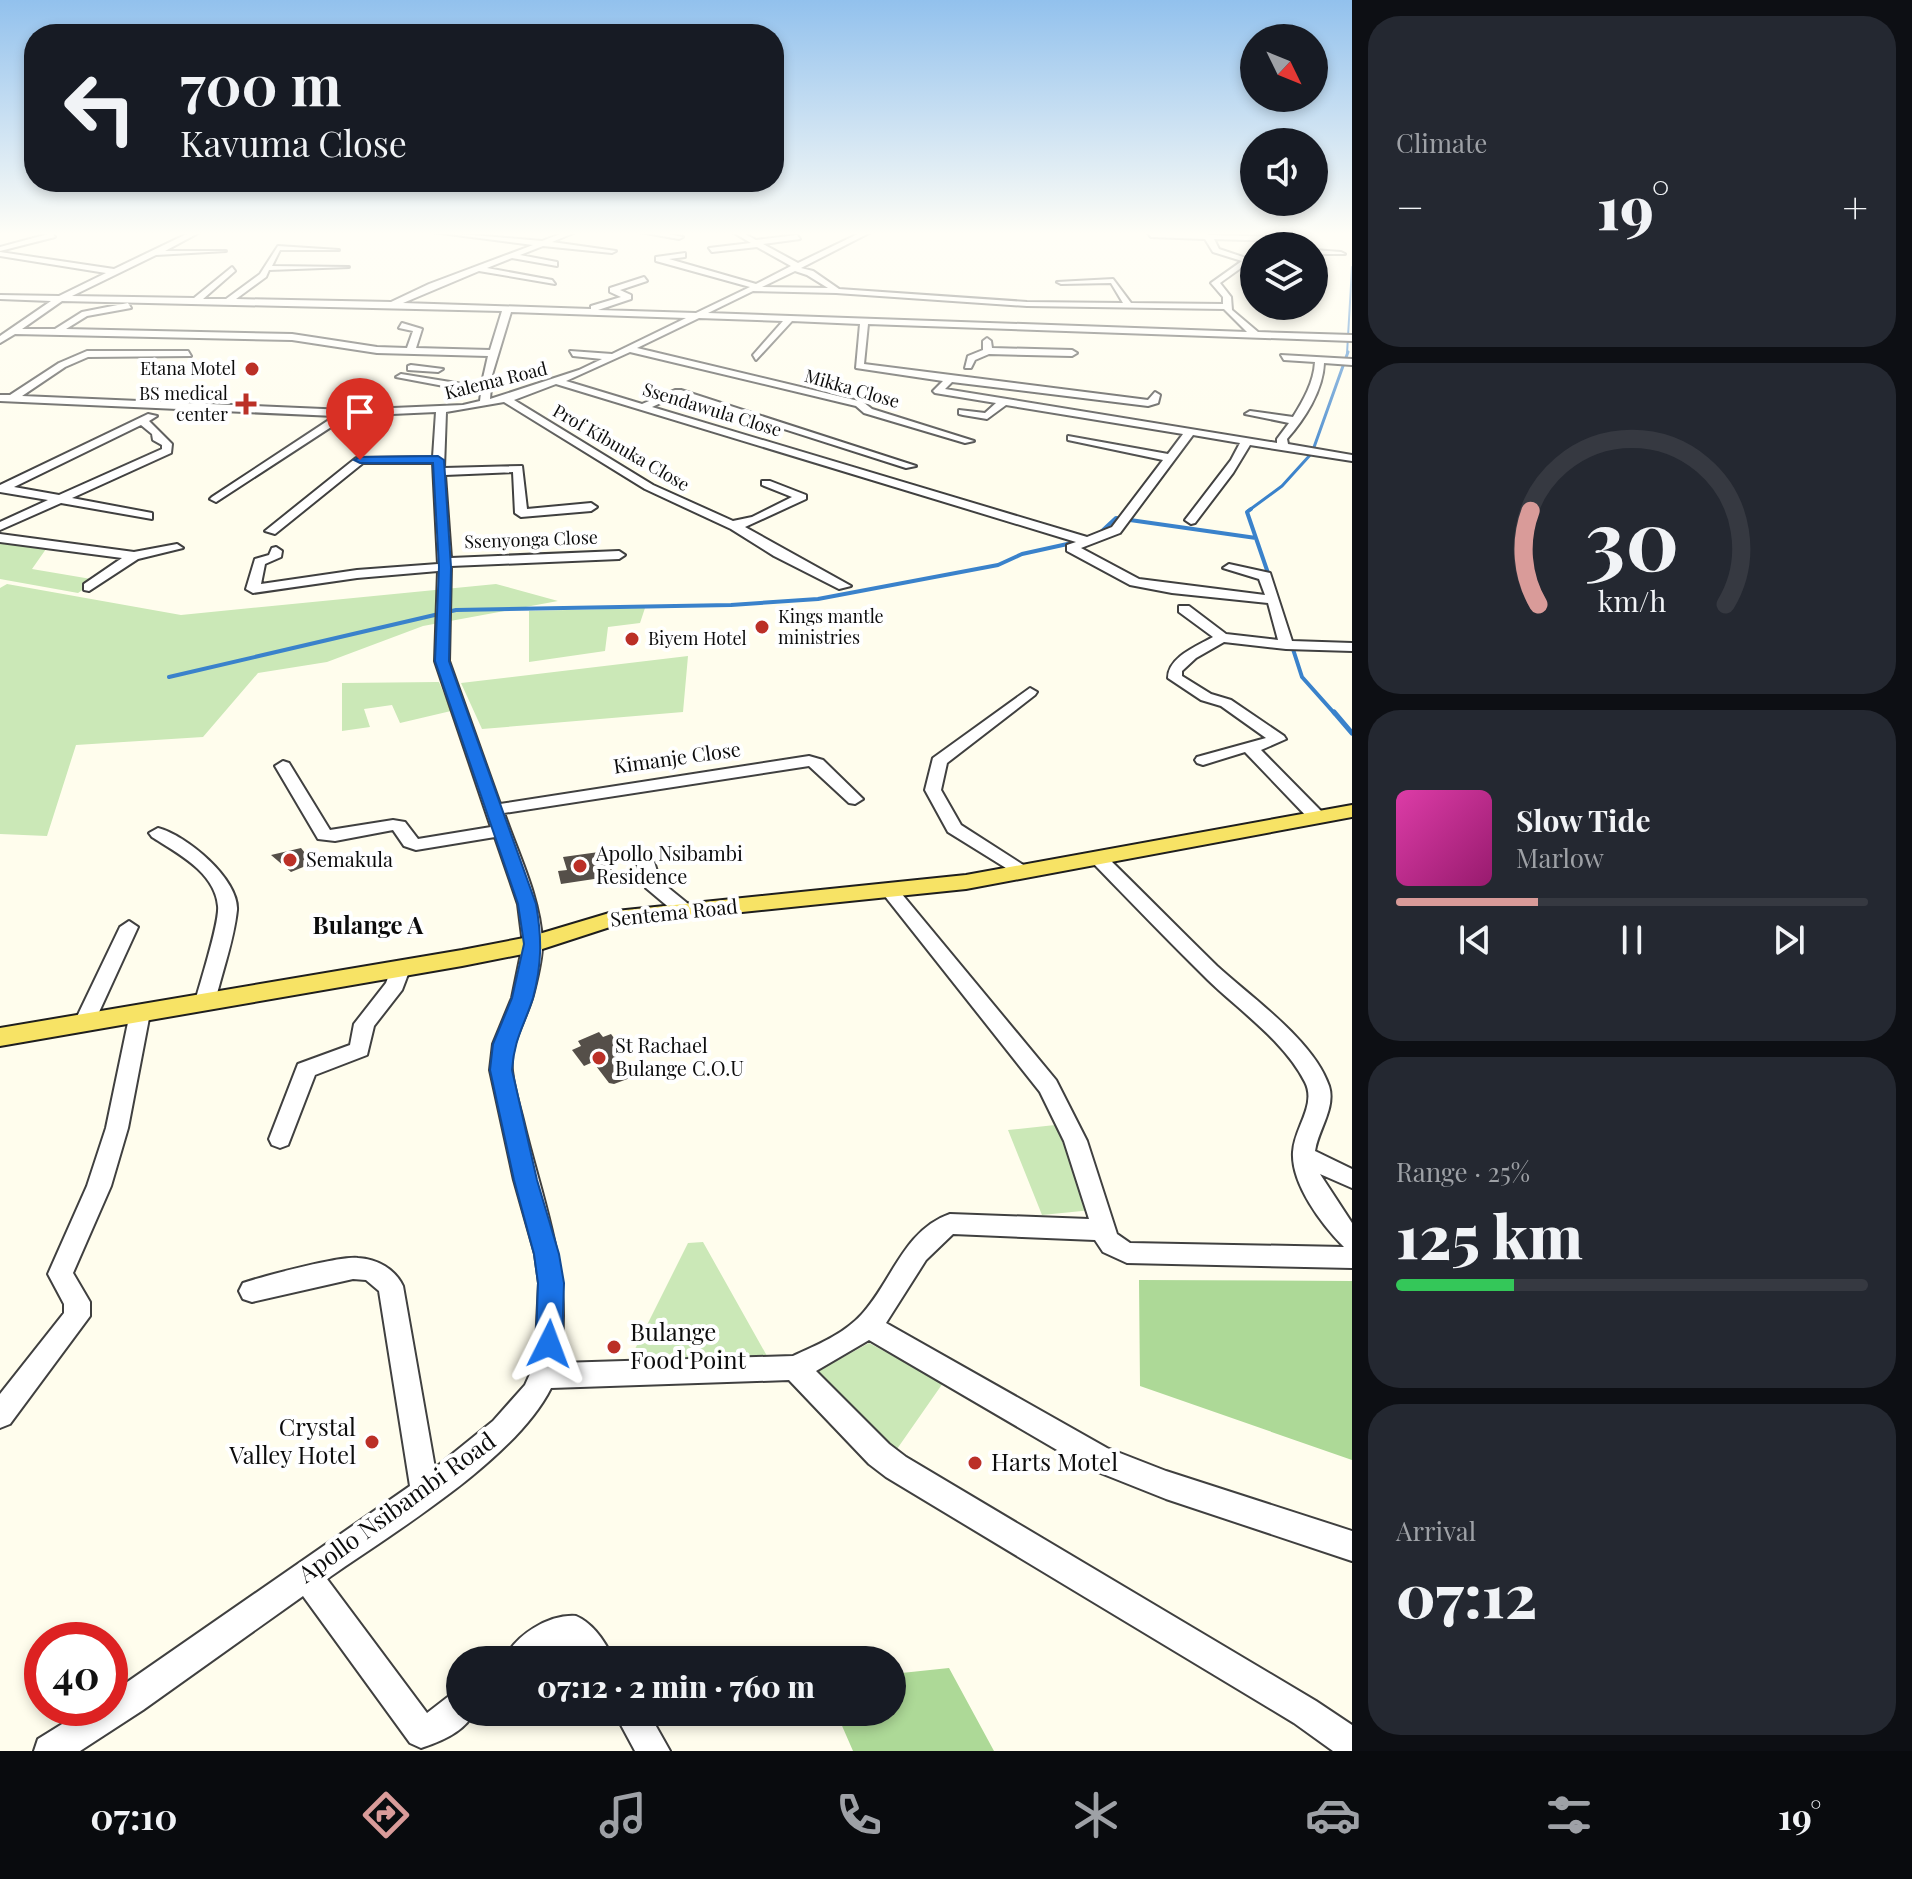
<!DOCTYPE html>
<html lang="en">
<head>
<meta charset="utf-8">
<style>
  :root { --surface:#171b24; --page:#242831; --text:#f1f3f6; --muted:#9ea1a6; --line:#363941; --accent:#d99b99 }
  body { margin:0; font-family:"Playfair Display",serif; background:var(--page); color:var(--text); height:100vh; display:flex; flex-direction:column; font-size:30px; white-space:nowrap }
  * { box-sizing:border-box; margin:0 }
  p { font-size:26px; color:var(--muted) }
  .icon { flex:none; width:44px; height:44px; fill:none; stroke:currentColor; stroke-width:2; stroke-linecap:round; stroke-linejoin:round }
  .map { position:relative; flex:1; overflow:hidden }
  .side { display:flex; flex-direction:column; gap:16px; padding:16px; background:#0d0f14; width:560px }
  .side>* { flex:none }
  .banner { position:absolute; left:24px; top:24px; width:760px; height:168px; border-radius:32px; box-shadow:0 4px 12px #0003; background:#171b24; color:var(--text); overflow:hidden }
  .needle { width:52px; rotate:133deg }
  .tools { position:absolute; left:1240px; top:24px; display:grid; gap:16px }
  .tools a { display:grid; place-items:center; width:88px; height:88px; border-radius:50%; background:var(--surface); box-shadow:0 4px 12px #0003; font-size:40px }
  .speed { position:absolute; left:24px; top:1622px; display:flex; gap:16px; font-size:40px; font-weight:700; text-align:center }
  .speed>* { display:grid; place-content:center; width:104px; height:104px; border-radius:50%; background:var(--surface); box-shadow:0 4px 12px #0003; line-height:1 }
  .speed .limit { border:12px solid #d22; background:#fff; color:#111 }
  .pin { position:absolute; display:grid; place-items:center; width:68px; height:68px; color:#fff; margin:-82px -34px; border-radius:50% 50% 50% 0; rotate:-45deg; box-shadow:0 0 8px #0007 }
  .pin .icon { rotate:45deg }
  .me { position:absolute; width:88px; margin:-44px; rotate:3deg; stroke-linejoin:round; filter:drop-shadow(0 0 6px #0008) }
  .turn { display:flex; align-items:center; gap:28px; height:168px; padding:0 24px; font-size:36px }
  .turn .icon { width:104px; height:104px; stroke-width:2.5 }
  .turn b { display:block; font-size:56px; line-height:68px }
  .big { font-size:60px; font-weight:800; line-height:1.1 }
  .side .widget { flex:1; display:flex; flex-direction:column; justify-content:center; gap:12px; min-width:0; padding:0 28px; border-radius:32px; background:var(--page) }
  .side .dial { align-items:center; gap:0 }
  .dial svg { height:208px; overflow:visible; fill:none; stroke:var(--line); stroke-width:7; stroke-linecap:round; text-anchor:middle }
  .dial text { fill:var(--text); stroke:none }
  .song { display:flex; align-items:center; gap:24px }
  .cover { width:96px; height:96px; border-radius:12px; background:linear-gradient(135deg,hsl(320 70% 55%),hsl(320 70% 35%)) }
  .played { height:8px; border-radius:4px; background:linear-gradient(90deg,var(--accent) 30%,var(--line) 30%) }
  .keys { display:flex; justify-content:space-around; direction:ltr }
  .heat { display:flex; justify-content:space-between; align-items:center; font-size:44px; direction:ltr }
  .charge { height:12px; border-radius:6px; background:linear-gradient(90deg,#34c759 25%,var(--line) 0) }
  .trip { position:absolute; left:446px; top:1646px; width:460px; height:80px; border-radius:40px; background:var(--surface); box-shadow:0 4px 12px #0003; font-weight:800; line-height:80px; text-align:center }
  .tabs { display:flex; height:128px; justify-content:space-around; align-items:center; background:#090b0e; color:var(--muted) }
  .tabs .icon { width:56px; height:56px }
  .tabs .current { color:var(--accent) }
  .tabs b { font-size:36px; color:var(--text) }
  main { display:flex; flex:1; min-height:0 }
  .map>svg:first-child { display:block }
  .green { fill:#cbe8b7 }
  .forest { fill:#add997 }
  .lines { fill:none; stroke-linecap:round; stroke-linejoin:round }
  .stream-far3 { stroke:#3a82cb; stroke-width:2 }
  .stream-far2 { stroke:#3a82cb; stroke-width:3 }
  .stream-far1 { stroke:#3a82cb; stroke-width:4 }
  .stream { stroke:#3a82cb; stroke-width:5 }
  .building { fill:#554f49 }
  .minor-casing { stroke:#404040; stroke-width:4 }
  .major-casing { stroke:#1e1e1e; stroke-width:4 }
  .minor { fill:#fff; fill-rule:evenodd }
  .major { fill:#f7e365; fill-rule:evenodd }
  .route { fill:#1a73e8; stroke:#114b97; stroke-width:2 }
  .poi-dot { fill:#bb3027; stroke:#fff; stroke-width:3 }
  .labels { text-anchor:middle; stroke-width:8; stroke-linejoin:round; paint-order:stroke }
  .far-poi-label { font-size:18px; fill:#0d0d0d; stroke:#fff; text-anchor:end }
  .far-street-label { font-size:18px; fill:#0d0d0d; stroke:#fff }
  .street-label { font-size:20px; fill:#0d0d0d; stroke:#fff }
  .poi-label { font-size:20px; fill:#0d0d0d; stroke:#fff; text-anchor:start }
  .quarter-label { font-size:24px; font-weight:bold; fill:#0d0d0d; stroke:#fff }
  .near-poi-label { font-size:24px; fill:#0d0d0d; stroke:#fff; text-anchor:start }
  .near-street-label { font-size:24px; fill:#0d0d0d; stroke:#fff }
</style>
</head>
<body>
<main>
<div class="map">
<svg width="1352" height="1751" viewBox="0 0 1352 1751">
  <rect width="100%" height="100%" fill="#fffded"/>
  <!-- green -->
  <path class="green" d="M0,542L46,549L32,569L97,580L78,593L0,579Z
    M7,584L181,615L496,584L558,601L423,626L327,662L258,673L203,737L76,745L47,836L0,834V588Z
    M645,608L640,623L608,627L605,651L529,662V611Z
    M688,656L683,712L482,729L461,683Z
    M439,682L451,711L400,723L392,705L364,709L370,727L342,731V683Z
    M1055,1125L1092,1210L1042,1215L1008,1130Z
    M703,1242L767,1356L627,1365L688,1243Z
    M869,1343L943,1383L897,1449L873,1435L809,1376Z"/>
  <!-- forest -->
  <path class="forest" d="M1139,1280L1352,1281V1460L1140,1386Z
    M949,1668L994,1751H853L836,1712H892V1674Z"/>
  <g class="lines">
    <!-- stream-far3 -->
    <path class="stream-far3" d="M1347,354L1352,267"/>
    <!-- stream-far2 -->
    <path class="stream-far2" d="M1313,450L1348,352
      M1248,511L1282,486L1311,454"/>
    <!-- stream-far1 -->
    <path class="stream-far1" d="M1251,509L1247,512L1269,576
      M1101,532L1116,518L1256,538
      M1291,643L1302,677L1335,714
      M169,677L456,610L731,605L818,599L998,565L1022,554L1081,541"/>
    <!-- stream -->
    <path class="stream" d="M1334,712L1352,733"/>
  </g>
  <!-- building -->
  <path class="building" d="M301,848L313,863L291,872L271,855Z
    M606,851L614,876L561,884L558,871L567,870L563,857Z
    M599,1032L603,1037L611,1034L623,1050L616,1053L631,1074L628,1075L630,1078L614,1084L609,1083L593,1062L584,1066L572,1050L581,1046L578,1041Z"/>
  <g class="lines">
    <!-- minor casing -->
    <g class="minor-casing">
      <path id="minor" d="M193,231H202L165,251H226L156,255L72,296L194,298L232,267L235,271L203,299H226L260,274L278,246L339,250H280L272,266L349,267L269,270L266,277L236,299L391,302L429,284L533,245L425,231L542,241L568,231H578L552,242L616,251L612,253L543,246L520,255L557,262V266L512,258L487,268L552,280L555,284L479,271L403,303L591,309V306L621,297L610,292V288L644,277L647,281L620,290L631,295V299L598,310L696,313L750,287L656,261V257L685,253V257L669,259L756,284L791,266L757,247L712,252L709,248L751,243L731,231H739L756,240L797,235L800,239L763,244L798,263L864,231H873L801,268L813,271L839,289L1027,302L1123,303L1111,283L1061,284L1057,282L1113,279L1131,303L1223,304V297L1211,283L1242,261L1213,252L1205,239L1151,237L1148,233L1200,234L1197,231H1204L1209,235L1279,237L1276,241L1214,239L1219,249L1252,260L1220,283L1231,297L1232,310L1258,332L1352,335V341L868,324L864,364L1148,400L1155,392L1160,395L1158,403L1148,406L952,382L945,389L1277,443V439L1289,423L1245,414L1250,411L1293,417C1303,401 1314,382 1315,362L1284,360L1281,355L1352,359V365L1324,363C1323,391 1304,420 1287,439L1288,444L1352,455V461L1250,445L1233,473L1195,523L1191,524L1185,520L1231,460L1240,443L1193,435L1120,533L1081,548L1139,579L1265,595L1259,579L1223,568L1229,564L1270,573L1292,641L1352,643V651L1286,649L1224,642L1196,658L1182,671V676L1211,694L1231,700L1284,736L1286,739L1261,750L1323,813L1326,817L1323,821H1311L1245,752L1203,765L1197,763L1195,760L1197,757L1266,738L1221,706L1201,700L1168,678C1168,657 1197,646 1213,637L1179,612V606H1189L1226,634L1278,640L1268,603L1172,593L1130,585L1067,551V545L1076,542L556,384L514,400L653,485L733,521L752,517L792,497L762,485V481H770L806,495V499L745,527L851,586L839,589L774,556L731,529L645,489L504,402L446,412L444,468L522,466L527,509L591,503L597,507L591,511L521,517L515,513L513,472L445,475L451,558L619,551L625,555L619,559L451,566L449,661L500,804L809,756L823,760L863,799L855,804L849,803L809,766L504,813C518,854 540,897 542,941C543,958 537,979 533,995C526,1021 509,1043 512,1071C514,1089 520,1107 524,1124C544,1207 574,1276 559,1363L793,1356C817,1345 844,1334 862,1314C892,1281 904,1230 950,1214L1089,1219L1064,1141L1040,1092L884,895L881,891L884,887H896L1056,1080L1087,1141L1117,1234L1130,1243L1344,1247C1322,1225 1291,1184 1293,1152C1294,1128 1317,1105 1305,1082C1284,1041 1240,1011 1208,980C1168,941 1130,901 1092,862L1089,858L1092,854H1104C1142,891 1179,929 1217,966C1252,998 1314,1041 1329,1086C1336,1108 1318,1130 1315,1151L1352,1169V1188L1320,1174L1352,1223V1268L1127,1263L1103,1252L1095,1240L953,1234L926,1260L886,1323L1107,1448L1166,1471L1352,1531V1561L1166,1499L1088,1468L869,1340L816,1371L889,1444L906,1457L1316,1701L1352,1725V1751H1333L1294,1723L886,1477L869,1464L789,1380L551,1388C515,1460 394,1532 327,1579L427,1713L449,1696L460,1691V1712H474C466,1731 440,1742 421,1748L410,1743L303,1596L143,1710L80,1751H34L38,1739L88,1708H110V1694L410,1486L379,1291L366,1280L353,1279L252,1302L243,1299L239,1291L243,1283C264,1276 339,1256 358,1258C377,1259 395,1269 403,1286L435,1468L493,1421L525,1385L530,1374L536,1344L539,1283L535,1254L514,1180L490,1070L493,1044L512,998L523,944L518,904L495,837L416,850L404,846L393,830L335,841L318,839L275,766L283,761L289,763L330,830L393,820L405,822L418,839L491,827L435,661L438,571L357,578L253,593L246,589L255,559L269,555L272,548L276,547L282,551L281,557L265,564L261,584L357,570L438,564L433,463H363L275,534L265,531L356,458L433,457L436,412L348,416L216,502L210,499L212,497L335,416L0,401V395H10L59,363L87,351H188L191,356L88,357L65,367L22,396L346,410L463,405L480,401L481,393L396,377L401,374L481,387L488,356L377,353L292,340L15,334L0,343V336L51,301L0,299V295L59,296L106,273L0,256V252L114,269ZM795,271L807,275L828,288L762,287ZM753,291L836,293L1027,306L1224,309L1247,332L708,313ZM62,301L502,311L490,350L416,348L422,329L402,323L399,328L413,331L407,348L377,347L292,334L66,329L87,316L131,308L128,303L82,312L55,329H22ZM511,312L686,318L612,354L570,351L573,356L602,359L579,370L490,399L492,375ZM699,318L783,321L753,355L756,360L792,321L860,324L856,368L943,381L933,391L935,393L996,403L985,413L959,410V414L963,415L987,419L1006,405L1183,434L1168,454L1068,436V440L1163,460L1112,527L1087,537L652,407L678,395L906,468L916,466L681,390H675L642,404L566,381L630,352L856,406L864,413L965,443L974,441L872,409L863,402L637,348Z
        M634,231H653L683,237L679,239Z
        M52,233L55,237L0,251V247Z
        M1314,250L1341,252L1345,254H1314Z
        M987,338L991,341L992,348L1072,350L1077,353L1072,356L989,354L975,360L971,368H965L968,356L983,350V341Z
        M411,365L443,369L438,372L408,370V366Z
        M148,414L157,416L149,421L172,444L171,453L72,498L152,513V519L61,503L0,530V522L48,500L0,492V485ZM141,425L152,434L153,440L162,445V449L59,495L14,487Z
        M0,534L134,552L177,544L183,548L138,559L89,591L84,590V584L122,558L0,542Z
        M1030,688L1037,692L1035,695L947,763L941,790L961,825L1028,868L1031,872L1028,876L1022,878L948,832L925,790L933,758Z
        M158,828C186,835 239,879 237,910C234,940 222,972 215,1002L212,1007H198L195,1002C200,983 220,921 218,906C215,872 177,853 152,837L149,833Z
        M643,850L652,855L660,881L692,907L694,911L692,915H678L646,888L634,855Z
        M129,921L138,927L94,1023L91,1028H77L74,1023L120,927Z
        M400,962L407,964L410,969L402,990L374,1026L367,1055L315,1075L288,1145L280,1148L272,1145L269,1139L298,1064L350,1045L354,1024L386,983L393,964Z
        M140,1006L147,1008L150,1013L128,1128L111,1186L73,1273L90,1302V1316L10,1424L0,1428V1394L64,1313V1304L48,1274L87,1186L106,1128L130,1013L133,1008Z
        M576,1616C593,1623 606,1643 614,1660H579L568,1646L544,1660H504C515,1635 549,1614 576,1616Z
        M614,1712H648L670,1751H635Z"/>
    </g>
    <!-- major casing -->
    <g class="major-casing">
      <path id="major" d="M1352,805V817L966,889L616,925L533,952L462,966L0,1046V1028L462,950L529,937L616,911L966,875Z"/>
    </g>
    <!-- minor -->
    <use href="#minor" class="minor"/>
    <!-- major -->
    <use href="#major" class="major"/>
  </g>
  <!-- sky -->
  <linearGradient id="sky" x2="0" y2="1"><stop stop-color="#92c1ed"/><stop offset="0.49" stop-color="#fffef7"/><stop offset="1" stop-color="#fffef7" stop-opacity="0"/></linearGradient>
  <rect width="1352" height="476" fill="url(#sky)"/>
  <!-- route -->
  <path class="route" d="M438,456L444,460L451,567L449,661L536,904C542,938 542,964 533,998C524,1026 514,1039 512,1070L537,1180L559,1254L564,1283L562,1344L558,1352L549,1355L540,1352L536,1344L538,1283L534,1254L514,1180L490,1070L493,1044L512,998L524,944L518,904L435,661L439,567L433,463H360L354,460L360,457Z"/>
  <!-- markers -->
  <g class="poi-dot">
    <circle cx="252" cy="369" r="8"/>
    <path d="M242 392h8v8h8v8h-8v8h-8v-8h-8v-8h8z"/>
    <circle cx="762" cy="627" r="8"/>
    <circle cx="632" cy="639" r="8"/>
    <circle cx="290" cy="860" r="8"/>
    <circle cx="580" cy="866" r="8"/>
    <circle cx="599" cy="1058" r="8"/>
    <circle cx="614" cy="1347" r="8"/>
    <circle cx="372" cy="1442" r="8"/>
    <circle cx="975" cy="1463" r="8"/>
  </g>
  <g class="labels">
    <!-- far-poi labels -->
    <g class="far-poi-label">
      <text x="236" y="375">Etana Motel</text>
      <text x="228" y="400">BS medical<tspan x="228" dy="21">center</tspan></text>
      <text x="778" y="623" text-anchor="start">Kings mantle<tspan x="778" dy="21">ministries</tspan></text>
      <text x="648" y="645" text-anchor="start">Biyem Hotel</text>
    </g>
    <!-- far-street labels -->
    <g class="far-street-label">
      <text transform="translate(496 381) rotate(-14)" y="6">Kalema Road</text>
      <text transform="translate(852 389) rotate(16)" y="6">Mikka Close</text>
      <text transform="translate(712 410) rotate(17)" y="6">Ssendawula Close</text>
      <text transform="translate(621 448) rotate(30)" y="6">Prof Kibuuka Close</text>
      <text transform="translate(531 540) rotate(-2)" y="6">Ssenyonga Close</text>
    </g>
    <!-- street labels -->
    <g class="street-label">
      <text transform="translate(677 758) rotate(-8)" y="7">Kimanje Close</text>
      <text transform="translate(674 913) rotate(-6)" y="7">Sentema Road</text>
    </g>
    <!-- poi labels -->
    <g class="poi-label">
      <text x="596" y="861">Apollo Nsibambi<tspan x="596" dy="23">Residence</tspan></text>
      <text x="306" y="867">Semakula</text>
      <text x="615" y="1053">St Rachael<tspan x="615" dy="23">Bulange C.O.U</tspan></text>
    </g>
    <!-- quarter labels -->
    <g class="quarter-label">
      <text x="368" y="934">Bulange A</text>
    </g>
    <!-- near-poi labels -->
    <g class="near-poi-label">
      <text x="630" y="1341">Bulange<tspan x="630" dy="28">Food Point</tspan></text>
      <text x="356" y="1436" text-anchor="end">Crystal<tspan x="356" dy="28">Valley Hotel</tspan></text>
      <text x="991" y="1471">Harts Motel</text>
    </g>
    <!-- near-street labels -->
    <g class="near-street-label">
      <text transform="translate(397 1508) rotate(-36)" y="8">Apollo Nsibambi Road</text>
    </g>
  </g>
</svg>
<div class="tools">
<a><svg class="needle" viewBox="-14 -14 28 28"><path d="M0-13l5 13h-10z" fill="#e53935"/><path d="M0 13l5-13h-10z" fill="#9ea1a6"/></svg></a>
<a><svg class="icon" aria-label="sound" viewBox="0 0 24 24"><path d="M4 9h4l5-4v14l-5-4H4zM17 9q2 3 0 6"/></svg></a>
<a><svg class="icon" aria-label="layers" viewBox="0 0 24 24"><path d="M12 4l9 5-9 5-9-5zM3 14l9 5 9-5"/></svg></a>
</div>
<div class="speed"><div class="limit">40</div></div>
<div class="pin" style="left:360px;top:460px;background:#d93025"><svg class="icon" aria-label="arrive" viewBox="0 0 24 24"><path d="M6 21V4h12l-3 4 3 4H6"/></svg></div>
<svg class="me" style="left:549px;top:1344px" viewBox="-20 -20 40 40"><path d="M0-17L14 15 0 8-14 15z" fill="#1a73e8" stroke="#fff" stroke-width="4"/></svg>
<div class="trip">07:12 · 2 min · 760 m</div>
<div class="banner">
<div class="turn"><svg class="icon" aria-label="left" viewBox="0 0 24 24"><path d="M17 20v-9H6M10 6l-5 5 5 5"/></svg><div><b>700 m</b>Kavuma Close</div></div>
</div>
</div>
<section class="side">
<div class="widget"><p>Climate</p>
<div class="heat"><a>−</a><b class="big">19°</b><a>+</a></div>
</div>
<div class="widget dial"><svg viewBox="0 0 100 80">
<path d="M14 69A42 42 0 1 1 86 69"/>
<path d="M14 69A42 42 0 0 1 11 33" stroke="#d99b99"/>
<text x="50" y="56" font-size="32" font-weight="700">30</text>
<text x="50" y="72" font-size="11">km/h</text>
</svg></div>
<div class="widget">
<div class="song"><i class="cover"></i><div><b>Slow Tide</b><p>Marlow</p></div></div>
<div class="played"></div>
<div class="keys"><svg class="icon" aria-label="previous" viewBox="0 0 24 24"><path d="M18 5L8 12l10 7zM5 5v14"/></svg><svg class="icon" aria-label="pause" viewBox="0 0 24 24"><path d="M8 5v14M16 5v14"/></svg><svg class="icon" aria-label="next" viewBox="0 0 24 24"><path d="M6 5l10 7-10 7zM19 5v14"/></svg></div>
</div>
<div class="widget"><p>Range · 25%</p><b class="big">125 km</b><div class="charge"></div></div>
<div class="widget"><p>Arrival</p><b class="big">07:12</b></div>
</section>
</main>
<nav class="tabs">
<b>07:10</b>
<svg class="icon current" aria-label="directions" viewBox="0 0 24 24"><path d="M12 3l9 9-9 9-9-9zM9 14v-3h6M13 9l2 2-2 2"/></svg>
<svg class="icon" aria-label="music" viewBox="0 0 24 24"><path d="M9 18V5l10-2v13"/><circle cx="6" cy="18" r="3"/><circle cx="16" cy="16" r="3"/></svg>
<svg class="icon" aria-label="phone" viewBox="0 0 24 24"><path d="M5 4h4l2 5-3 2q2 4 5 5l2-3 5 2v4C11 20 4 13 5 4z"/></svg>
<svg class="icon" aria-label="climate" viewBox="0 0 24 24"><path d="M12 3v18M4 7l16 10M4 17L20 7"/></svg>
<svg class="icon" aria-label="car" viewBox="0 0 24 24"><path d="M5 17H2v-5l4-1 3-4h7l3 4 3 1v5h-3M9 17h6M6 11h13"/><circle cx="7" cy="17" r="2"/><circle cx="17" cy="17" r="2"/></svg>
<svg class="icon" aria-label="filters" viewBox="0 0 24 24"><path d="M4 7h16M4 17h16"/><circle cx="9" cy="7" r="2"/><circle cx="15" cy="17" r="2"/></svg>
<b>19°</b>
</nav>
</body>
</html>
